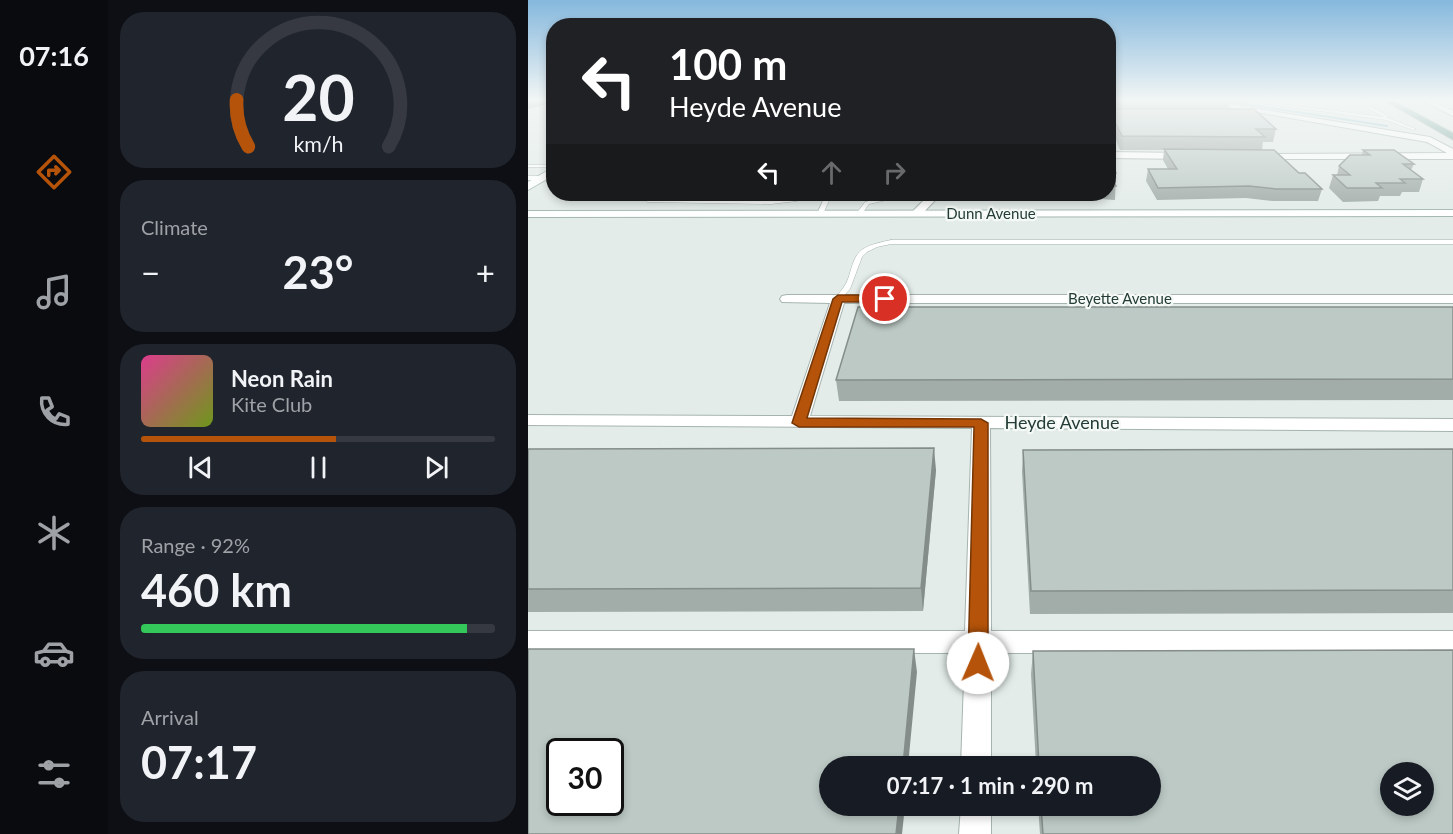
<!DOCTYPE html>
<html lang="en">
<head>
<meta charset="utf-8">
<style>
  :root { --surface:#171b24; --page:#20242c; --text:#f1f3f6; --muted:#9ea1a6; --line:#363941; --accent:#b45309 }
  body { margin:0; font-family:Lato,sans-serif; background:var(--page); color:var(--text); height:100vh; display:flex; flex-direction:column; font-size:22px; white-space:nowrap }
  * { box-sizing:border-box; margin:0 }
  p { font-size:20px; color:var(--muted) }
  .icon { flex:none; width:33px; height:33px; fill:none; stroke:currentColor; stroke-width:2; stroke-linecap:round; stroke-linejoin:round }
  .map { position:relative; flex:1; overflow:hidden }
  .panel { display:flex; flex-direction:column; gap:12px; padding:12px; background:#0d0f14; width:420px }
  .panel>* { flex:none }
  .hud { position:absolute; left:18px; top:18px; width:570px; height:183px; border-radius:24px; box-shadow:0 3px 9px #0003; background:#202124; color:#fff; overflow:hidden }
  .buttons { position:absolute; left:852px; top:762px; display:grid; gap:12px }
  .buttons a { display:grid; place-items:center; width:54px; height:54px; border-radius:50%; background:var(--surface); box-shadow:0 3px 9px #0003; font-size:30px }
  .speed { position:absolute; left:18px; top:738px; display:flex; gap:12px; font-size:30px; font-weight:700; text-align:center }
  .speed>* { display:grid; place-content:center; width:78px; height:78px; border-radius:50%; background:var(--surface); box-shadow:0 3px 9px #0003; line-height:1 }
  .speed .limit { border:3px solid #111; border-radius:9px; background:#fff; color:#111 }
  .pin { position:absolute; display:grid; place-items:center; width:51px; height:51px; color:#fff; margin:-26px; border:3px solid #fff; border-radius:50%; box-shadow:0 2px 6px #0007 }
  .me { position:absolute; width:66px; margin:-33px; rotate:1deg; stroke-linejoin:round; filter:drop-shadow(0 0 4px #0008) }
  .turn { display:flex; align-items:center; gap:21px; height:126px; padding:0 24px; font-size:27px }
  .turn .icon { width:78px; height:78px; stroke-width:2.5 }
  .turn b { display:block; font-size:42px; line-height:51px }
  .lanes { display:flex; align-items:center; height:57px; padding:0 24px; background:#0003; justify-content:center; gap:30px; direction:ltr }
  .lanes .off { opacity:.35 }
  .big { font-size:45px; font-weight:700; line-height:1.1 }
  .panel .card { flex:1; display:flex; flex-direction:column; justify-content:center; gap:9px; min-width:0; padding:0 21px; border-radius:24px; background:var(--page) }
  .panel .dial { align-items:center; gap:0 }
  .dial svg { height:156px; overflow:visible; fill:none; stroke:var(--line); stroke-width:7; stroke-linecap:round; text-anchor:middle }
  .dial text { fill:var(--text); stroke:none }
  .song { display:flex; align-items:center; gap:18px }
  .cover { width:72px; height:72px; border-radius:9px; background:linear-gradient(135deg,hsl(330 70% 55%),hsl(80 70% 35%)) }
  .played { height:6px; border-radius:3px; background:linear-gradient(90deg,var(--accent) 55%,var(--line) 55%) }
  .keys { display:flex; justify-content:space-around; direction:ltr }
  .heat { display:flex; justify-content:space-between; align-items:center; font-size:33px; direction:ltr }
  .charge { height:9px; border-radius:4px; background:linear-gradient(90deg,#34c759 92%,var(--line) 0) }
  .trip { position:absolute; left:291px; top:756px; width:342px; height:60px; border-radius:30px; background:var(--surface); box-shadow:0 3px 9px #0003; font-weight:700; line-height:60px; text-align:center }
  main { display:flex; flex:1; min-height:0 }
  .tab-bar { display:flex; flex-direction:column; width:108px; justify-content:space-around; align-items:center; background:#090b0e; color:var(--muted) }
  .tab-bar .icon { width:42px; height:42px }
  .tab-bar .current { color:var(--accent) }
  .tab-bar b { font-size:27px; color:var(--text) }
  .map>svg:first-child { display:block }
  .lines { fill:none; stroke-linecap:round; stroke-linejoin:round }
  .stream { stroke:#90bfcc; stroke-width:2 }
  .lane-casing { stroke:#a6b4b0; stroke-width:1 }
  .street-casing { stroke:#a6b4b0; stroke-width:2 }
  .secondary-casing { stroke:#a3b7b1; stroke-width:2 }
  .primary-casing { stroke:#c2c8c7; stroke-width:2 }
  .lane { fill:#fff; fill-rule:evenodd }
  .street { fill:#fff; fill-rule:evenodd }
  .secondary { fill:#fff; fill-rule:evenodd }
  .primary { fill:#6c9d94; fill-rule:evenodd }
  .wall { fill:#a2ada9 }
  .shaded-wall { fill:#848d8a }
  .building { fill:#bcc9c5; stroke:#848d8a; stroke-width:1.5; fill-rule:evenodd }
  .route { fill:#b45309; stroke:#753606; stroke-width:1.5 }
  .labels { text-anchor:middle; stroke-width:4.5; stroke-linejoin:round; paint-order:stroke }
  .far-street-label { font-size:15px; fill:#243c37; stroke:#f4f9f6 }
  .street-label { font-size:18px; fill:#243c37; stroke:#f4f9f6 }
</style>
</head>
<body>
<main>
<nav class="tab-bar">
<b>07:16</b>
<svg class="icon current" aria-label="directions" viewBox="0 0 24 24"><path d="M12 3l9 9-9 9-9-9zM9 14v-3h6M13 9l2 2-2 2"/></svg>
<svg class="icon" aria-label="music" viewBox="0 0 24 24"><path d="M9 18V5l10-2v13"/><circle cx="6" cy="18" r="3"/><circle cx="16" cy="16" r="3"/></svg>
<svg class="icon" aria-label="phone" viewBox="0 0 24 24"><path d="M5 4h4l2 5-3 2q2 4 5 5l2-3 5 2v4C11 20 4 13 5 4z"/></svg>
<svg class="icon" aria-label="climate" viewBox="0 0 24 24"><path d="M12 3v18M4 7l16 10M4 17L20 7"/></svg>
<svg class="icon" aria-label="car" viewBox="0 0 24 24"><path d="M5 17H2v-5l4-1 3-4h7l3 4 3 1v5h-3M9 17h6M6 11h13"/><circle cx="7" cy="17" r="2"/><circle cx="17" cy="17" r="2"/></svg>
<svg class="icon" aria-label="filters" viewBox="0 0 24 24"><path d="M4 7h16M4 17h16"/><circle cx="9" cy="7" r="2"/><circle cx="15" cy="17" r="2"/></svg>
</nav>
<section class="panel">
<div class="card dial"><svg viewBox="0 0 100 80">
<path d="M14 69A42 42 0 1 1 86 69"/>
<path d="M14 69A42 42 0 0 1 8 45" stroke="#b45309"/>
<text x="50" y="56" font-size="32" font-weight="700">20</text>
<text x="50" y="72" font-size="11">km/h</text>
</svg></div>
<div class="card"><p>Climate</p>
<div class="heat"><a>−</a><b class="big">23°</b><a>+</a></div>
</div>
<div class="card">
<div class="song"><i class="cover"></i><div><b>Neon Rain</b><p>Kite Club</p></div></div>
<div class="played"></div>
<div class="keys"><svg class="icon" aria-label="previous" viewBox="0 0 24 24"><path d="M18 5L8 12l10 7zM5 5v14"/></svg><svg class="icon" aria-label="pause" viewBox="0 0 24 24"><path d="M8 5v14M16 5v14"/></svg><svg class="icon" aria-label="next" viewBox="0 0 24 24"><path d="M6 5l10 7-10 7zM19 5v14"/></svg></div>
</div>
<div class="card"><p>Range · 92%</p><b class="big">460 km</b><div class="charge"></div></div>
<div class="card"><p>Arrival</p><b class="big">07:17</b></div>
</section>
<div class="map">
<svg width="925" height="834" viewBox="0 0 925 834">
  <rect width="100%" height="100%" fill="#e3ece9"/>
  <g class="lines">
    <!-- stream -->
    <path class="stream" d="M698,101L859,126"/>
    <!-- lane casing -->
    <g class="lane-casing">
      <path id="lane" d="M718,101H728L856,117L826,101H831L857,114L860,118L888,129L885,130L858,120Z
        M0,165H26V167H0Z
        M0,176H13L16,178L13,180H0Z
        M125,194H130L125,199L243,200L265,199L270,194H276L269,201L243,204L119,202L118,201Z
        M298,194H304L295,214L290,215L289,214Z
        M368,194H374L363,199L341,204L333,215L328,214L337,202Z
        M363,240H925V244H363L349,247L339,252L334,257L322,289L312,300H308L306,299C312,292 317,287 320,279C324,268 325,256 335,249C343,244 354,242 363,240Z"/>
    </g>
    <!-- street casing -->
    <g class="street-casing">
      <path id="street" d="M665,101H682L902,137L925,149V159H729L726,158V154L919,153L899,142Z
        M895,101H905L925,111V116Z
        M580,152L660,153L665,156L660,159L580,158Z
        M402,194H413L392,216H384V212Z
        M259,295H925V303H316L282,416L925,419V431L462,428L463,631H925V653H463V766H433L437,653H0V631H437L444,428L0,425V415L264,416L302,303L254,302L252,299L254,296Z
        M433,806H463V834H431Z"/>
    </g>
    <!-- secondary casing -->
    <g class="secondary-casing">
      <path id="secondary" d="M26,167V175L0,190V182Z
        M925,210V216L0,217V211Z"/>
    </g>
    <!-- primary casing -->
    <g class="primary-casing">
      <path id="primary" d="M857,101H866L925,133V140Z"/>
    </g>
    <!-- lane -->
    <use href="#lane" class="lane"/>
    <!-- street -->
    <use href="#street" class="street"/>
    <!-- secondary -->
    <use href="#secondary" class="secondary"/>
    <!-- primary -->
    <use href="#primary" class="primary"/>
  </g>
  <!-- wall -->
  <path class="wall" d="M580,101H702L700,109L748,129L745,142H735L734,150L794,189L790,201H745L718,198L629,200L618,181L620,169H640L635,160L636,150H592L585,133H580Z
    M835,150L886,164L883,170L895,179L891,192H874L872,196H852L850,201L815,202L801,188L805,175H809L811,166L834,155Z
    M580,156L588,173L587,200L546,197V194H532H580Z
    M925,307V400L311,401L308,380Z
    M0,449L408,470L395,611L0,612Z
    M925,449V613L502,614L494,472L495,450Z
    M505,651L925,834H512L510,806H622V766H508L503,674Z"/>
  <!-- shaded-wall -->
  <path class="shaded-wall" d="M0,101H26V103L0,109Z
    M406,448L408,470L395,611L393,588Z
    M386,649L389,672L380,766H375Z
    M371,806H377L374,834H368Z"/>
  <!-- building -->
  <path class="building" d="M580,107L581,109H726L748,129H728L737,137L594,136L586,120H580Z
    M636,149L746,150L771,173H777L794,189H748L721,186L630,188L620,169H649Z
    M835,150H866L886,164H875L895,179H872L877,183H848L854,188H819L805,175H822L811,166L822,155H842Z
    M580,156L588,173H582L588,186H580Z
    M330,307H925V379L308,380Z
    M406,448L393,588L0,589V449Z
    M925,449V590L503,591L495,450Z
    M0,649H386L375,766H302V806H371L368,834H0ZM32,752H82V802H32Z
    M925,650V834H515L513,806H622V766H511L505,651ZM862,772H896V806H862Z"/>
  <!-- sky -->
  <linearGradient id="sky" x2="0" y2="1"><stop stop-color="#85b8dd"/><stop offset="0.46" stop-color="#f2f6f5"/><stop offset="1" stop-color="#f2f6f5" stop-opacity="0"/></linearGradient>
  <rect width="925" height="218" fill="url(#sky)"/>
  <!-- route -->
  <path class="route" d="M310,295H357L363,299L357,302H314L279,418L453,419L460,423V663L457,669L450,671L443,669L440,663L446,427H271L264,423L305,299Z"/>
  <g class="labels">
    <!-- far-street labels -->
    <g class="far-street-label">
      <text x="463" y="219">Dunn Avenue</text>
      <text x="592" y="304">Beyette Avenue</text>
    </g>
    <!-- street labels -->
    <g class="street-label">
      <text x="534" y="429">Heyde Avenue</text>
    </g>
  </g>
</svg>
<div class="buttons">
<a><svg class="icon" aria-label="layers" viewBox="0 0 24 24"><path d="M12 4l9 5-9 5-9-5zM3 14l9 5 9-5"/></svg></a>
</div>
<div class="speed"><div class="limit">30</div></div>
<div class="pin" style="left:357px;top:299px;background:#d93025"><svg class="icon" aria-label="arrive" viewBox="0 0 24 24"><path d="M6 21V4h12l-3 4 3 4H6"/></svg></div>
<svg class="me" style="left:450px;top:663px" viewBox="-20 -20 40 40"><circle r="19" fill="#fff"/><path d="M0-13L10 11 0 6-10 11z" fill="#b45309"/></svg>
<div class="trip">07:17 · 1 min · 290 m</div>
<div class="hud">
<div class="turn"><svg class="icon" aria-label="left" viewBox="0 0 24 24"><path d="M17 20v-9H6M10 6l-5 5 5 5"/></svg><div><b>100 m</b>Heyde Avenue</div></div>
<div class="lanes"><svg class="icon" aria-label="left" viewBox="0 0 24 24"><path d="M17 20v-9H6M10 6l-5 5 5 5"/></svg><svg class="icon off" aria-label="ahead" viewBox="0 0 24 24"><path d="M12 20V5M6 11l6-6 6 6"/></svg><svg class="icon off" aria-label="right" viewBox="0 0 24 24"><path d="M7 20v-9h11M14 6l5 5-5 5"/></svg></div>
</div>
</div>
</main>
</body>
</html>
